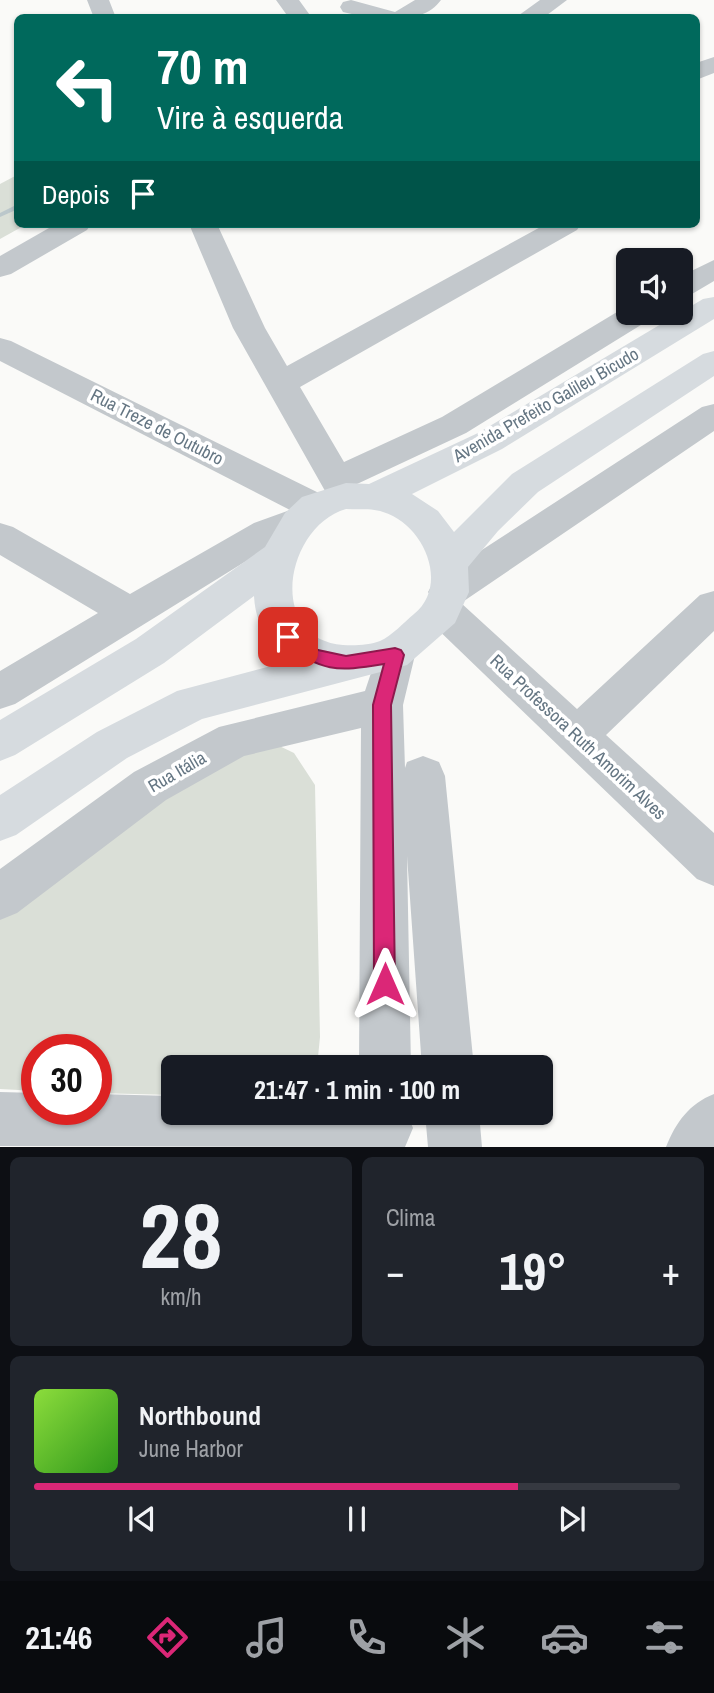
<!DOCTYPE html>
<html lang="pt">
<head>
<meta charset="utf-8">
<style>
  :root { --surface:#171b24; --page:#20242c; --text:#f1f3f6; --muted:#9ea1a6; --line:#363941; --accent:#db2777 }
  body { margin:0; font-family:"Archivo Narrow",sans-serif; background:var(--page); color:var(--text); height:100vh; display:flex; flex-direction:column; font-size:26px; white-space:nowrap }
  * { box-sizing:border-box; margin:0 }
  p { font-size:23px; color:var(--muted) }
  .icon { flex:none; width:38px; height:38px; fill:none; stroke:currentColor; stroke-width:2; stroke-linecap:round; stroke-linejoin:round }
  .map { position:relative; height:1147px; overflow:hidden }
  .drawer { display:flex; flex-direction:column; gap:10px; padding:10px; background:#0d0f14; flex:1 }
  .drawer>* { flex:none }
  .guide { position:absolute; left:14px; top:14px; width:686px; height:214px; border-radius:10px; box-shadow:0 2px 5px #0004; background:#00695c; color:#fff; overflow:hidden }
  .buttons { position:absolute; left:616px; top:248px; display:grid; gap:14px }
  .buttons a { display:grid; place-items:center; width:77px; height:77px; border-radius:10px; background:var(--surface); box-shadow:0 2px 5px #0004; font-size:35px }
  .speed { position:absolute; left:21px; top:1034px; display:flex; gap:14px; font-size:35px; font-weight:700; text-align:center }
  .speed>* { display:grid; place-content:center; width:91px; height:91px; border-radius:50%; background:var(--surface); box-shadow:0 2px 5px #0004; line-height:1 }
  .speed .limit { border:10px solid #d22; background:#fff; color:#111 }
  .pin { position:absolute; display:grid; place-items:center; width:60px; height:60px; color:#fff; margin:-30px; border-radius:14px; box-shadow:0 4px 10px #0006 }
  .me { position:absolute; width:77px; margin:-38px; rotate:0deg; stroke-linejoin:round; filter:drop-shadow(0 0 5px #0008) }
  .turn { display:flex; align-items:center; gap:24px; height:147px; padding:0 28px; font-size:32px }
  .turn .icon { width:91px; height:91px; stroke-width:2.5 }
  .turn b { display:block; font-size:49px; line-height:60px }
  .then { display:flex; align-items:center; height:66px; padding:0 28px; background:#0003; gap:14px; font-size:26px }
  .big { font-size:52px; font-weight:700; line-height:1.1 }
  .drawer .widget { flex:1; display:flex; flex-direction:column; justify-content:center; gap:10px; min-width:0; padding:0 24px; border-radius:10px; background:var(--page) }
  .drawer .dial { align-items:center; gap:0 }
  .dial b { font-size:91px; line-height:1 }
  .song { display:flex; align-items:center; gap:21px }
  .cover { width:84px; height:84px; border-radius:10px; background:linear-gradient(135deg,hsl(90 70% 55%),hsl(110 70% 35%)) }
  .played { height:7px; border-radius:4px; background:linear-gradient(90deg,var(--accent) 75%,var(--line) 75%) }
  .keys { display:flex; justify-content:space-around; direction:ltr }
  .heat { display:flex; justify-content:space-between; align-items:center; font-size:38px; direction:ltr }
  .drawer .tiles { flex:1; display:grid; gap:10px; grid-template-columns:1fr 1fr }
  .widget:last-child { grid-column:span 2 }
  .trip { position:absolute; left:161px; top:1055px; width:392px; height:70px; border-radius:10px; background:var(--surface); box-shadow:0 2px 5px #0004; font-weight:700; line-height:70px; text-align:center }
  .tabs { display:flex; height:112px; justify-content:space-around; align-items:center; background:#090b0e; color:var(--muted) }
  .tabs .icon { width:49px; height:49px }
  .tabs .selected { color:var(--accent) }
  .tabs b { font-size:32px; color:var(--text) }
  .map>svg:first-child { display:block }
  .green { fill:#dadfd7 }
  .lines { fill:none; stroke-linecap:round; stroke-linejoin:round }
  .stream { fill:#bbc7cb; fill-rule:evenodd }
  .minor { fill:#c3c8cc; fill-rule:evenodd }
  .major { fill:#d6dbdf; fill-rule:evenodd }
  .route { fill:#db2777; stroke:#8e194d; stroke-width:2 }
  .labels { text-anchor:middle; stroke-width:7; stroke-linejoin:round; paint-order:stroke }
  .street-label { font-size:18px; fill:#657683; stroke:#fff }
</style>
</head>
<body>
<div class="map">
<svg width="714" height="1147" viewBox="0 0 714 1147">
  <rect width="100%" height="100%" fill="#fafaf8"/>
  <!-- green -->
  <path class="green" d="M17,175L18,224H27L0,239V184Z
    M269,741L294,753L315,785L320,1037L317,1067L173,1068V1095L96,1093V1050H37V1091L0,1089V917L181,783Z"/>
  <g class="lines">
    <!-- stream -->
    <path class="stream" d="M18,204V209L0,217V213Z"/>
    <!-- minor -->
    <path class="minor" d="M87,0H109L116,18H94Z
      M276,0H299L312,18H289Z
      M351,0L395,12L415,0H441C421,28 372,19 343,12L340,7L343,2Z
      M540,0H567L543,18H515Z
      M714,57V73L696,80V63Z
      M56,224H91L87,230L11,274L0,277V256Z
      M189,224H217L265,328L287,366L546,224H581L577,230L300,387L344,462L442,417L627,306L628,313H653L649,320L466,433L357,484L364,496L359,505L346,509L333,505L233,328Z
      M714,260V281L692,294L681,297V276Z
      M0,338L11,341L327,497L332,506L327,515L317,518L313,530L280,543L243,563L15,704L0,709V671L98,613L0,555V523L13,527L130,594L254,523L290,510L0,361Z
      M714,404V431L461,603L577,709L700,595L714,591V631L606,735L714,833V886L697,879L429,621L423,610L432,598L428,592L434,581L702,407Z
      M395,638L409,643L415,655L403,705L405,768L407,762L423,756L439,762L445,776L474,1068H422L407,856L411,1068H359L361,728L244,756L166,800L17,913L0,920V869L134,772L219,727L365,691L381,643Z
      M0,1092L37,1093V1110H96V1094L173,1096V1113H407L413,1128L405,1147L0,1146Z
      M714,1094V1147H666C676,1122 689,1104 714,1094Z
      M425,1113H479L482,1147H428Z"/>
    <!-- major -->
    <path class="major" d="M714,297V319L502,449L412,494L438,511L454,532L512,474L703,354L714,351V376L538,492L498,531L468,567L469,592L455,623L407,665L202,719L127,758L16,835L0,841V795L97,732L177,691L290,661C269,647 255,622 254,596L164,663L15,755L0,761V720L136,639L265,547L285,513L302,497L346,483L369,484L478,433L703,299ZM346,509C358,510 372,508 383,512C424,524 450,585 414,614C404,622 392,636 380,641C370,645 354,646 343,645C265,638 286,526 346,509Z"/>
  </g>
  <!-- route -->
  <path class="route" d="M288,630L318,650L346,656L395,648L401,650L404,655L391,705L395,984L392,991L385,994L377,991L374,984L373,705L384,664C336,672 322,672 282,642L279,637L282,632Z"/>
  <g class="labels">
    <!-- street labels -->
    <g class="street-label">
      <text transform="translate(546 405) rotate(-30)" y="6">Avenida Prefeito Galileu Bicudo</text>
      <text transform="translate(157 427) rotate(27)" y="6">Rua Treze de Outubro</text>
      <text transform="translate(578 737) rotate(43)" y="6">Rua Professora Ruth Amorim Alves</text>
      <text transform="translate(177 772) rotate(-30)" y="6">Rua Itália</text>
    </g>
  </g>
</svg>
<div class="buttons">
<a><svg class="icon" aria-label="sound" viewBox="0 0 24 24"><path d="M4 9h4l5-4v14l-5-4H4zM17 9q2 3 0 6"/></svg></a>
</div>
<div class="speed"><div class="limit">30</div></div>
<div class="pin" style="left:288px;top:637px;background:#d93025"><svg class="icon" aria-label="arrive" viewBox="0 0 24 24"><path d="M6 21V4h12l-3 4 3 4H6"/></svg></div>
<svg class="me" style="left:385px;top:984px" viewBox="-20 -20 40 40"><path d="M0-17L14 15 0 8-14 15z" fill="#db2777" stroke="#fff" stroke-width="4"/></svg>
<div class="trip">21:47 · 1 min · 100 m</div>
<div class="guide">
<div class="turn"><svg class="icon" aria-label="left" viewBox="0 0 24 24"><path d="M17 20v-9H6M10 6l-5 5 5 5"/></svg><div><b>70 m</b>Vire à esquerda</div></div>
<div class="then">Depois<svg class="icon" aria-label="arrive" viewBox="0 0 24 24"><path d="M6 21V4h12l-3 4 3 4H6"/></svg></div>
</div>
</div>
<section class="drawer">
<div class="tiles">
<div class="widget dial"><b>28</b><p>km/h</p></div>
<div class="widget"><p>Clima</p>
<div class="heat"><a>−</a><b class="big">19°</b><a>+</a></div>
</div>
<div class="widget">
<div class="song"><i class="cover"></i><div><b>Northbound</b><p>June Harbor</p></div></div>
<div class="played"></div>
<div class="keys"><svg class="icon" aria-label="previous" viewBox="0 0 24 24"><path d="M18 5L8 12l10 7zM5 5v14"/></svg><svg class="icon" aria-label="pause" viewBox="0 0 24 24"><path d="M8 5v14M16 5v14"/></svg><svg class="icon" aria-label="next" viewBox="0 0 24 24"><path d="M6 5l10 7-10 7zM19 5v14"/></svg></div>
</div>
</div>
</section>
<nav class="tabs">
<b>21:46</b>
<svg class="icon selected" aria-label="directions" viewBox="0 0 24 24"><path d="M12 3l9 9-9 9-9-9zM9 14v-3h6M13 9l2 2-2 2"/></svg>
<svg class="icon" aria-label="music" viewBox="0 0 24 24"><path d="M9 18V5l10-2v13"/><circle cx="6" cy="18" r="3"/><circle cx="16" cy="16" r="3"/></svg>
<svg class="icon" aria-label="phone" viewBox="0 0 24 24"><path d="M5 4h4l2 5-3 2q2 4 5 5l2-3 5 2v4C11 20 4 13 5 4z"/></svg>
<svg class="icon" aria-label="climate" viewBox="0 0 24 24"><path d="M12 3v18M4 7l16 10M4 17L20 7"/></svg>
<svg class="icon" aria-label="car" viewBox="0 0 24 24"><path d="M5 17H2v-5l4-1 3-4h7l3 4 3 1v5h-3M9 17h6M6 11h13"/><circle cx="7" cy="17" r="2"/><circle cx="17" cy="17" r="2"/></svg>
<svg class="icon" aria-label="filters" viewBox="0 0 24 24"><path d="M4 7h16M4 17h16"/><circle cx="9" cy="7" r="2"/><circle cx="15" cy="17" r="2"/></svg>
</nav>
</body>
</html>
